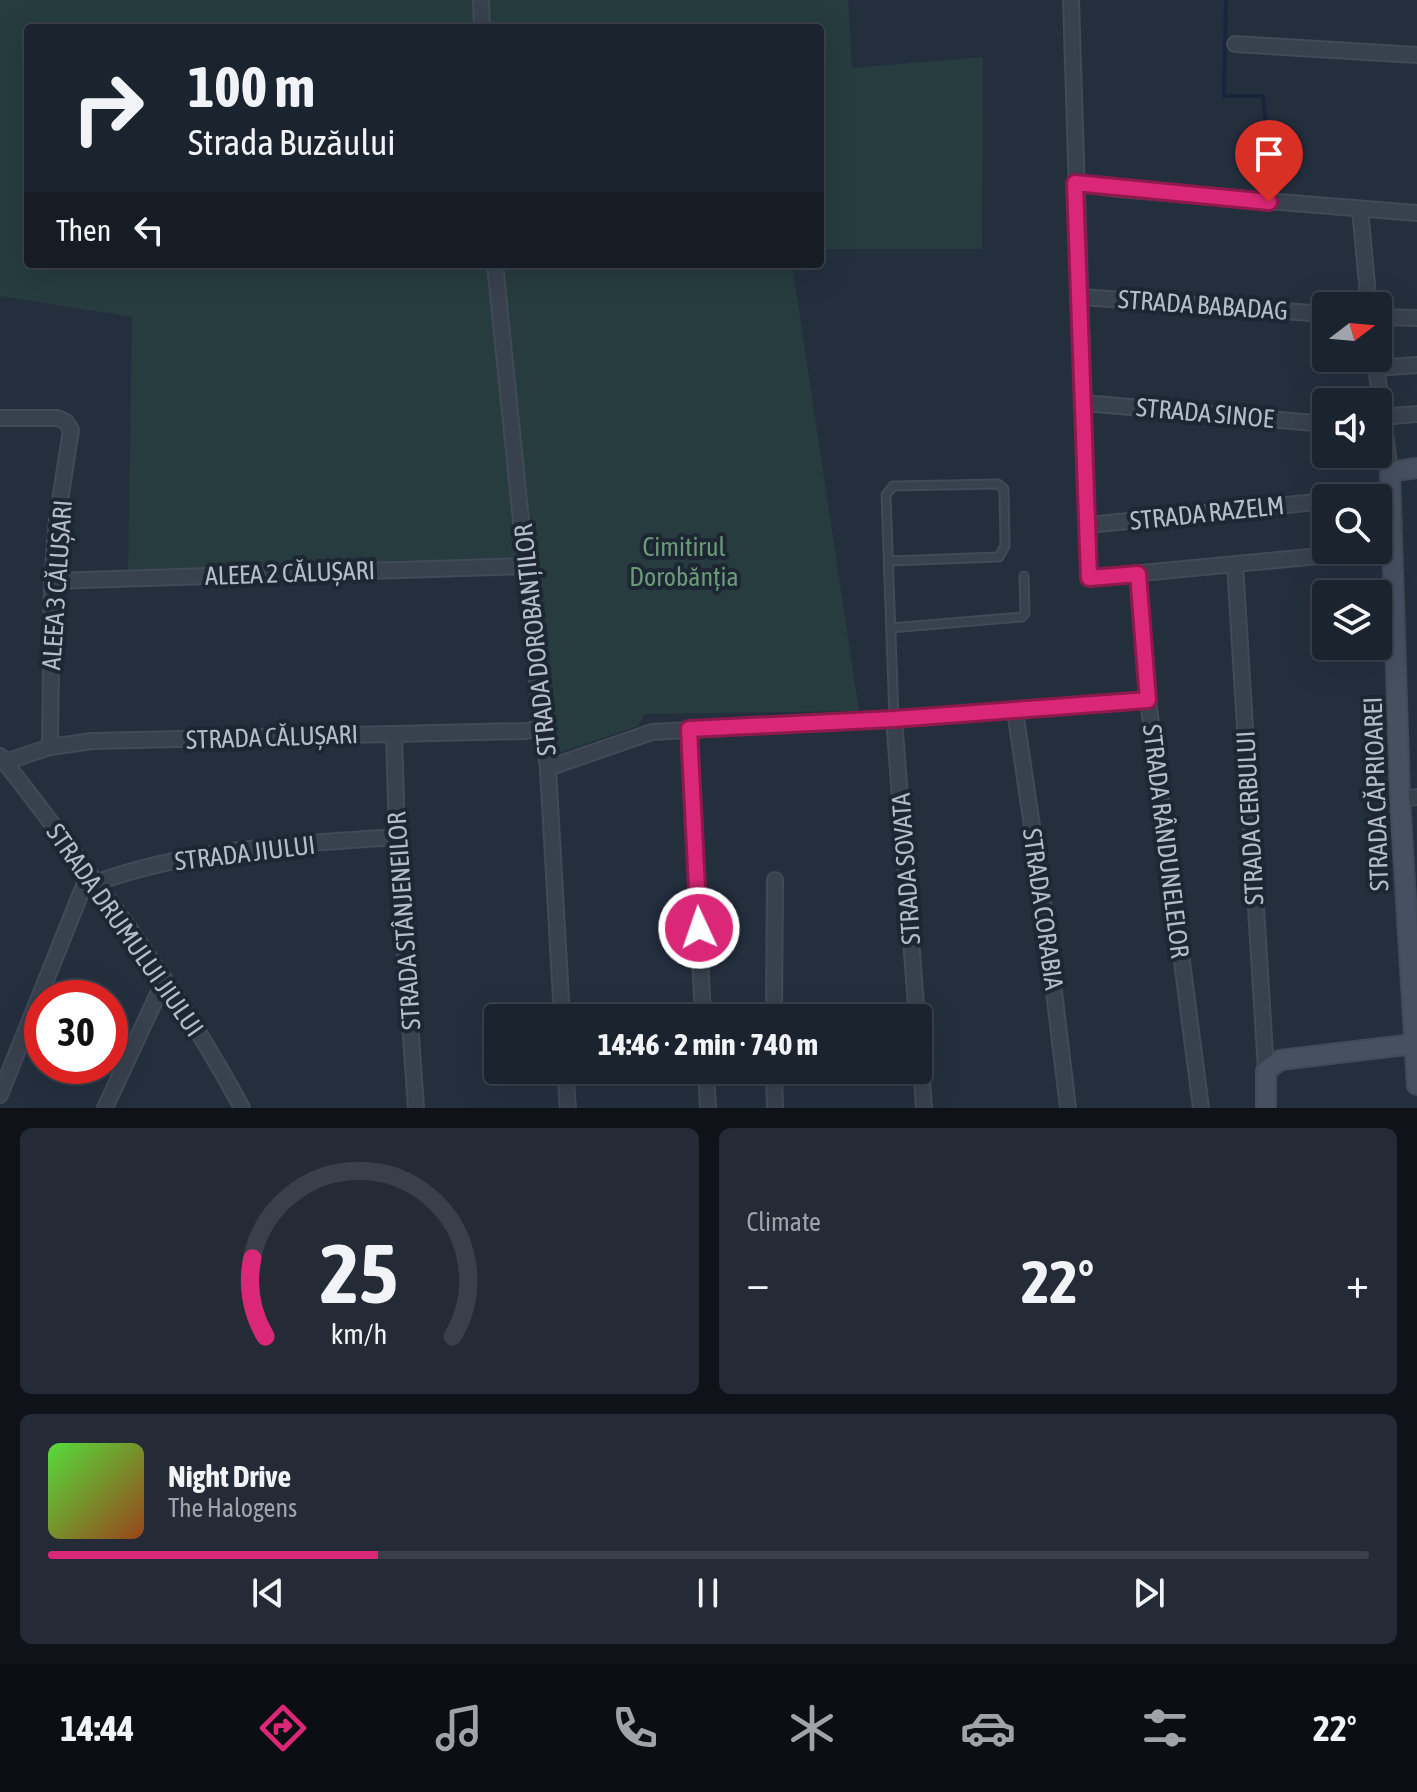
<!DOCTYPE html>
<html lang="en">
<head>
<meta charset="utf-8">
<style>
  :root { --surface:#1b232e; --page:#242b36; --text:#f1f3f6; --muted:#a0a4aa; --line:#39404a; --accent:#db2777 }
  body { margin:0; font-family:"Asap Condensed",sans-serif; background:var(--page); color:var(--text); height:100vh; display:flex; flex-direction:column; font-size:30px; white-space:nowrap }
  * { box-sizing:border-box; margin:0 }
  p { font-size:26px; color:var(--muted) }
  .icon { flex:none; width:44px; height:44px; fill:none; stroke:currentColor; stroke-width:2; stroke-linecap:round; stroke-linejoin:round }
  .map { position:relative; height:1108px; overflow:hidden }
  .side { display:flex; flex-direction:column; gap:20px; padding:20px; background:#0f1319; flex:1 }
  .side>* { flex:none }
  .guide { position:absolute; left:24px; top:24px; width:800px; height:244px; border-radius:8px; box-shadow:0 8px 32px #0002,0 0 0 2px var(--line); background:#1b232e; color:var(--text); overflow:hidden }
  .needle { width:52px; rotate:74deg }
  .buttons { position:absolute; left:1312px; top:292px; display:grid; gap:16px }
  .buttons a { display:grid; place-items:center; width:80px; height:80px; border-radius:8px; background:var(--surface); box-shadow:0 8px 32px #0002,0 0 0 2px var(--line); font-size:40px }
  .speed { position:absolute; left:24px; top:980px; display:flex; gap:16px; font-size:40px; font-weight:700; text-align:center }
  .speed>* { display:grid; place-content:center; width:104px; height:104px; border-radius:50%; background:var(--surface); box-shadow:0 8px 32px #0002,0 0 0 2px var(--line); line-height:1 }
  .speed .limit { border:12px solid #d22; background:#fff; color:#111 }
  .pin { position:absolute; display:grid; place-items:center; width:68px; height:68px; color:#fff; margin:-82px -34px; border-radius:50% 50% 50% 0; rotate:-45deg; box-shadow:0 0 8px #0007 }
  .pin .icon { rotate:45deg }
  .me { position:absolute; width:88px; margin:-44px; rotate:357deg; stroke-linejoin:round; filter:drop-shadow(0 0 6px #0008) }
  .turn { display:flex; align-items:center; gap:28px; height:168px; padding:0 32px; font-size:36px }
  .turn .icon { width:104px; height:104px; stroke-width:2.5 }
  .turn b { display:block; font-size:56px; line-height:68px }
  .then { display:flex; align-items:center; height:76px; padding:0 32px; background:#0003; gap:16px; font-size:30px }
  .big { font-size:60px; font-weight:700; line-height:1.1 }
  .side .widget { flex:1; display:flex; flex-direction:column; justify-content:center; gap:12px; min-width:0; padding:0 28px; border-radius:12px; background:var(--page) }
  .side .dial { align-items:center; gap:0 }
  .dial svg { height:208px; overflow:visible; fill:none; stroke:var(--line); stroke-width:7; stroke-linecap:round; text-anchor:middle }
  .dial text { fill:var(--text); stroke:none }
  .song { display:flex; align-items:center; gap:24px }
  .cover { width:96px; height:96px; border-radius:12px; background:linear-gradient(135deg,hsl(110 70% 55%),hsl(20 70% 35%)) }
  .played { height:8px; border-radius:4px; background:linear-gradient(90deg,var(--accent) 25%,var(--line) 25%) }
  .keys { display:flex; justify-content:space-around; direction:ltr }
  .heat { display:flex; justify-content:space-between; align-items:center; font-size:44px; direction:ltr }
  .side .tiles { flex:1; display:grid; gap:20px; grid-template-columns:1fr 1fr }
  .widget:last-child { grid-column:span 2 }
  .trip { position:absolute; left:484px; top:1004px; width:448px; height:80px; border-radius:8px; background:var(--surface); box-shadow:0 8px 32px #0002,0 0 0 2px var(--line); font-weight:700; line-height:80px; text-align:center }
  .tab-bar { display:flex; height:128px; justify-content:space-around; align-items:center; background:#0b0e12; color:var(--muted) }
  .tab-bar .icon { width:56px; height:56px }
  .tab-bar .active { color:var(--accent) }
  .tab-bar b { font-size:36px; color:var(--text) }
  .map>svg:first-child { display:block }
  .green { fill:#263c3f }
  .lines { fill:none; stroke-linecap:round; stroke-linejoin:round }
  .stream { stroke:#17263c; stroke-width:4 }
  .lane-casing { stroke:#414a57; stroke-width:11 }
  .street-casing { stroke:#414a57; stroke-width:18 }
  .secondary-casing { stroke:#414a57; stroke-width:22 }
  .lane { stroke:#38414e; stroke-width:7 }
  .street { stroke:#38414e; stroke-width:14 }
  .secondary { stroke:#465061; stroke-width:18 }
  .route-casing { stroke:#8e194d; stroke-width:20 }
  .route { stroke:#db2777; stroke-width:14 }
  .labels { text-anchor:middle; stroke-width:8; stroke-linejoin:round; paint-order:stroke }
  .street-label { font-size:26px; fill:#b4bcc9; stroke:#1d2633 }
  .park-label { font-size:26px; fill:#6b9a76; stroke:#1d2633 }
</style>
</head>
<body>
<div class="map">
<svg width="1417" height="1108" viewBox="0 0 1417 1108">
  <rect width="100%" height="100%" fill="#242f3e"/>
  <!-- green -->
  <path class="green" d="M0,0H848L852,68L983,57L982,249H820V28H28V264H498L516,558L128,572L132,317L0,296Z
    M499,264H792L859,711L644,714L638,726L553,755Z"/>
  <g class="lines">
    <!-- stream -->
    <path class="stream" d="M1226,0L1224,96H1263L1273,185"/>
    <!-- lane casing -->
    <g class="lane-casing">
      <path id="lane" d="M889,561L999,557L1005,546L1004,489L998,484L893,486L886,495L894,719
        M891,628L1022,617L1025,613L1024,576"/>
    </g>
    <!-- street casing -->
    <g class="street-casing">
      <path id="street" d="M481,0L482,28
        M1071,0L1089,578L1393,549
        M1235,44L1417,55
        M1075,183L1118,189L1417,213
        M1360,209L1369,306
        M495,264L542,728L548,768L562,1018
        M1080,297L1326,314
        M1378,317L1417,318
        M1375,358L1390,472
        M1376,368L1417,365
        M1084,403L1326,424
        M1382,417L1417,414
        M0,418H58L66,422L71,430L57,520L52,581L50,747
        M1355,498L1391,494
        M1088,525L1326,501
        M1235,564L1266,1071
        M1138,574L1148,700L1201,1108
        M52,581L527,566
        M1015,711L1043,900L1068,1108
        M894,719L917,1018
        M689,729L703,1018
        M394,734L397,837L416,1108
        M0,756C87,868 175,983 242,1108
        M5,762L50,747L92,741L526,731L542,728
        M548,768L652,732L894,719L1148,700
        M1400,799L1417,797
        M95,883C192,848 295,844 397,837
        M774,1018L775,880
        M918,1028L924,1108
        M565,1070L568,1108
        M706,1070L708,1108
        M774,1070L775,1108
        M0,1095L89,873
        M105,1108L164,981"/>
    </g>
    <!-- secondary casing -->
    <g class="secondary-casing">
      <path id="secondary" d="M1417,468L1390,472L1400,799L1417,1085
        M1266,1108V1071L1280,1060L1414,1044"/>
    </g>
    <!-- lane -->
    <use href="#lane" class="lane"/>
    <!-- street -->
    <use href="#street" class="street"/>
    <!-- secondary -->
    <use href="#secondary" class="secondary"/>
  </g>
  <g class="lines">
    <!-- route casing -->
    <g class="route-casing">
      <path id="route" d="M699,928L689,729L894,719L1148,700L1138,574L1089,578L1075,183L1269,202"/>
    </g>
    <!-- route -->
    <use href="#route" class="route"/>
  </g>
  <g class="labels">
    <!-- street labels -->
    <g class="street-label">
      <text transform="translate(1203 305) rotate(4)" y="9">STRADA BABADAG</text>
      <text transform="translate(1205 413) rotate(5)" y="9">STRADA SINOE</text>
      <text transform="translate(1207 513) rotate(-6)" y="9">STRADA RAZELM</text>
      <text transform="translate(290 573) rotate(-2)" y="9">ALEEA 2 CĂLUȘARI</text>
      <text transform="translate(57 585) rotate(-86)" y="9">ALEEA 3 CĂLUȘARI</text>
      <text transform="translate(535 640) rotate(-96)" y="9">STRADA DOROBANȚILOR</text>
      <text transform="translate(272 737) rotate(-2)" y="9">STRADA CĂLUȘARI</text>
      <text transform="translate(1376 794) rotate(-92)" y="9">STRADA CĂPRIOAREI</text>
      <text transform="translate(1250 818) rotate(-93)" y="9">STRADA CERBULUI</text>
      <text transform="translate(1166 841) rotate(83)" y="9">STRADA RÂNDUNELELOR</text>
      <text transform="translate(245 853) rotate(-7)" y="9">STRADA JIULUI</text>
      <text transform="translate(906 869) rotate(-94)" y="9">STRADA SOVATA</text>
      <text transform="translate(1043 909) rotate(82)" y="9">STRADA CORABIA</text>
      <text transform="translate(404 921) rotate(-94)" y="9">STRADA STÂNJENEILOR</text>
      <text transform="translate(125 930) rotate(55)" y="9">STRADA DRUMULUI JIULUI</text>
    </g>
    <!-- park labels -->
    <g class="park-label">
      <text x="684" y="556">Cimitirul<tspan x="684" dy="30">Dorobănția</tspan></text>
    </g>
  </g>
</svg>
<div class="buttons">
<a><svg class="needle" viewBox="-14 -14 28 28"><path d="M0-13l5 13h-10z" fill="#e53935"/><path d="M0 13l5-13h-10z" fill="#a0a4aa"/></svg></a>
<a><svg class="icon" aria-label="sound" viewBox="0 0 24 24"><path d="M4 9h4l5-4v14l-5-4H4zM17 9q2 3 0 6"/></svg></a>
<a><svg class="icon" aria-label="search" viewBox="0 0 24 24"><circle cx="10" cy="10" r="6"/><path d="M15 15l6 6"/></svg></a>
<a><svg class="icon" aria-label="layers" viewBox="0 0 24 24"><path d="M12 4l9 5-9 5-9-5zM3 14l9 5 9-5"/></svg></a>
</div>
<div class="speed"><div class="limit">30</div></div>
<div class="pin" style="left:1269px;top:202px;background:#d93025"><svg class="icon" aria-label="arrive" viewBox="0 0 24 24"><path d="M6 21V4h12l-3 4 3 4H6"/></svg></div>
<svg class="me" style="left:699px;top:928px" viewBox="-20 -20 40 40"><circle r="17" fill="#db2777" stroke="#fff" stroke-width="3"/><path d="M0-11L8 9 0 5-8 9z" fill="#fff"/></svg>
<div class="trip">14:46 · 2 min · 740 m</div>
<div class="guide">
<div class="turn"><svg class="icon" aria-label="right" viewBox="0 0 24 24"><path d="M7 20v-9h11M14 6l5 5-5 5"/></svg><div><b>100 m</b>Strada Buzăului</div></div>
<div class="then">Then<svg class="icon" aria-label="left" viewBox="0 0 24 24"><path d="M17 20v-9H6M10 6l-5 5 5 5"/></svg></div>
</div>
</div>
<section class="side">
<div class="tiles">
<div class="widget dial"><svg viewBox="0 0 100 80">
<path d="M14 69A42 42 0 1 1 86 69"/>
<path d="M14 69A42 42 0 0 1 9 39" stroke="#db2777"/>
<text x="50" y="56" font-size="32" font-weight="700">25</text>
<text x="50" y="72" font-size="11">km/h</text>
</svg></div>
<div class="widget"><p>Climate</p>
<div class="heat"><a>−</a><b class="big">22°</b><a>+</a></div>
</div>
<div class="widget">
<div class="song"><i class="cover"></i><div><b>Night Drive</b><p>The Halogens</p></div></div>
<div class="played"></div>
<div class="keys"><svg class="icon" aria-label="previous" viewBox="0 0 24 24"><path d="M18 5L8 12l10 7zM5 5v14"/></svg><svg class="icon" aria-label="pause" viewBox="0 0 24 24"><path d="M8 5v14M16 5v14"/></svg><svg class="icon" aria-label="next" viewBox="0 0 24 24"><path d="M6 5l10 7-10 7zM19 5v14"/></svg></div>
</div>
</div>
</section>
<nav class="tab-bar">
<b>14:44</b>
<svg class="icon active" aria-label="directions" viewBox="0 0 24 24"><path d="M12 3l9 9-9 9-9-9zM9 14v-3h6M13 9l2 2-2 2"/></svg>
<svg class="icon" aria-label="music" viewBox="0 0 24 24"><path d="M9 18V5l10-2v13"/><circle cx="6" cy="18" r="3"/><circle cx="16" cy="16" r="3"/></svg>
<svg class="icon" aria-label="phone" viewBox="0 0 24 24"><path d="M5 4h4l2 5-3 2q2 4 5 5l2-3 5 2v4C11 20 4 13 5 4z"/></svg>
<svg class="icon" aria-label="climate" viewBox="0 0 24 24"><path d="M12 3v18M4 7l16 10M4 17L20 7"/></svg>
<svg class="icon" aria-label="car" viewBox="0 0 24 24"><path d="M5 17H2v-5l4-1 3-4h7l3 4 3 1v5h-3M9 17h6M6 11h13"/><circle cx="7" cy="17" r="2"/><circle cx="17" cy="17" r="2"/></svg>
<svg class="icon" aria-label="filters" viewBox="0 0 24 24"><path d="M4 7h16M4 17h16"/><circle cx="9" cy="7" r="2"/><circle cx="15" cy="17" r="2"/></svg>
<b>22°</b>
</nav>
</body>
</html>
